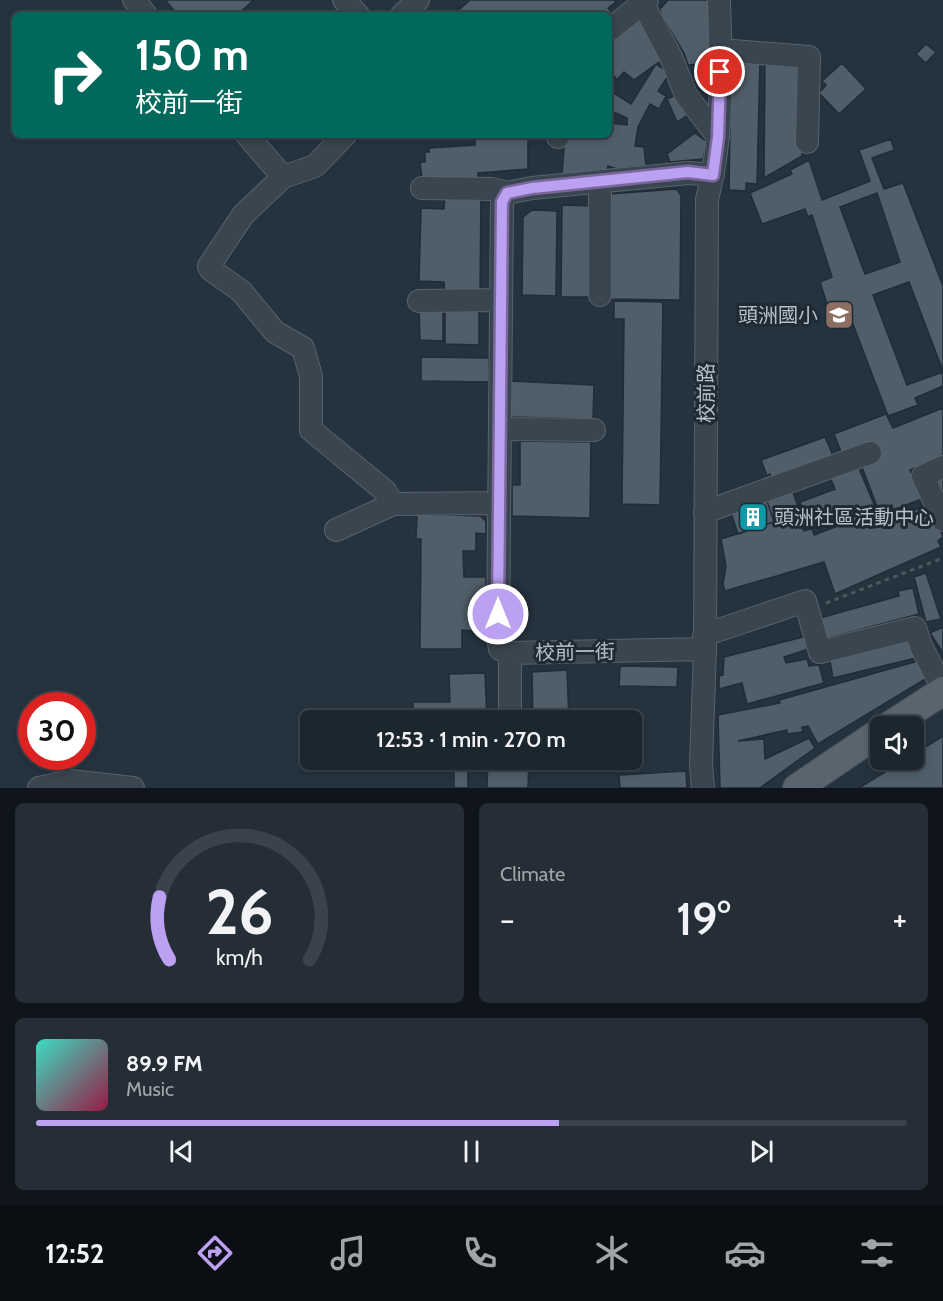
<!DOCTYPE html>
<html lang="en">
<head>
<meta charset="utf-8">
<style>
  :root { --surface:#1c262f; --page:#252e37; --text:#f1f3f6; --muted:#a0a5aa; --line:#3a434b; --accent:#bca0f2 }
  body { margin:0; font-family:Cabin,"Noto Sans TC",sans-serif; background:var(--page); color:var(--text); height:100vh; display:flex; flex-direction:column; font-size:22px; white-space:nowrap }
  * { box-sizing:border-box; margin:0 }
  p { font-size:20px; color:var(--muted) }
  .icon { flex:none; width:33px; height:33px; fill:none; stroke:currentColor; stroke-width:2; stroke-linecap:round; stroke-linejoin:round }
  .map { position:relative; height:788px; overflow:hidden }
  .sheet { display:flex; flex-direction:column; gap:15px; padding:15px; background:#0f151a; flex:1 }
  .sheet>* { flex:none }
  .banner { position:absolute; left:12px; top:12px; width:600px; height:126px; border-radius:9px; box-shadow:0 3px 9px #0003,0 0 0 2px var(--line); background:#00695c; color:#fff; overflow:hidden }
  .tools { position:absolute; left:870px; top:716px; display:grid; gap:12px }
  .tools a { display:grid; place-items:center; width:54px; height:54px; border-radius:9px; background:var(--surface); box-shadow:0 3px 9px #0003,0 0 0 2px var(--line); font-size:30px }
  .speed { position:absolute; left:18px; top:692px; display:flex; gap:12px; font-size:30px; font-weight:700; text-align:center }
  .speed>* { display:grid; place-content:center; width:78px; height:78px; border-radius:50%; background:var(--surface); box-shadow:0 3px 9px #0003,0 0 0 2px var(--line); line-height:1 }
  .speed .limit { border:9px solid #d22; background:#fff; color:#111 }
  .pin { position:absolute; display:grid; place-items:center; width:51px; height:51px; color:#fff; margin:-26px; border:3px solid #fff; border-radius:50%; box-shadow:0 2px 6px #0007 }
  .me { position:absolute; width:66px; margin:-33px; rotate:0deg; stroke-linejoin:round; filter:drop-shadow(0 0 4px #0008) }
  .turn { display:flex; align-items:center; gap:21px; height:126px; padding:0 24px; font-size:27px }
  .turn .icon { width:78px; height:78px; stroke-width:2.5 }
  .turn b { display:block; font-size:42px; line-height:51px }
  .big { font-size:45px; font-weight:600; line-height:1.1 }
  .sheet .card { flex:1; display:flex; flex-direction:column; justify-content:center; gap:9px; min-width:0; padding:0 21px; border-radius:9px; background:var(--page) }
  .sheet .dial { align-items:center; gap:0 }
  .dial svg { height:156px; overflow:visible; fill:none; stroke:var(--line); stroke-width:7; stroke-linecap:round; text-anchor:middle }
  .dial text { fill:var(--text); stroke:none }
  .song { display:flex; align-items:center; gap:18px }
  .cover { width:72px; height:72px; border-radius:9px; background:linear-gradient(135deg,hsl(170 70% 55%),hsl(340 70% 35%)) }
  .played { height:6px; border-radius:3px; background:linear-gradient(90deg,var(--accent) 60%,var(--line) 60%) }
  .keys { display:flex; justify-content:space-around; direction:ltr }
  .heat { display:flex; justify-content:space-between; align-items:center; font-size:33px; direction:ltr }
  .sheet .tiles { flex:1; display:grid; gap:15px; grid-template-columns:1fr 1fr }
  .card:last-child { grid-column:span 2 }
  .trip { position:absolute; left:300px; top:710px; width:342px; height:60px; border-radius:9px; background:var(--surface); box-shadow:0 3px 9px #0003,0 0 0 2px var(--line); font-weight:600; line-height:60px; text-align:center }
  .tabs { display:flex; height:96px; justify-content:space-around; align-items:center; background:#0b0f13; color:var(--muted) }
  .tabs .icon { width:42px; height:42px }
  .tabs .selected { color:var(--accent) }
  .tabs b { font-size:27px; color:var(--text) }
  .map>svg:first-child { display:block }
  .building { fill:#4f5e69; stroke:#202c36; stroke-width:1.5; fill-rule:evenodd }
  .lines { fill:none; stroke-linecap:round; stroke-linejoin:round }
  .minor-casing { stroke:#57636c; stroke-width:24 }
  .major-casing { stroke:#434e58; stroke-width:30 }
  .path { stroke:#465c5c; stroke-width:3; stroke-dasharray:4.5 4.5; stroke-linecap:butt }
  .minor { stroke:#39454f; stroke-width:22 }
  .major { stroke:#58646e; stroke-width:28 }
  .route-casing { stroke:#7a689d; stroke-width:15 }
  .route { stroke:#bca0f2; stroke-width:10 }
  .labels { text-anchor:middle; stroke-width:6; stroke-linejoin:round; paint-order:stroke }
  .poi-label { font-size:20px; fill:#b6c0c9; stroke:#1e2a34; text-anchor:end }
  .street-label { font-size:20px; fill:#b6c0c9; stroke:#1e2a34 }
</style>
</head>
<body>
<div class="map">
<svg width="943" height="788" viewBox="0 0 943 788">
  <rect width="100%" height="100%" fill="#25333f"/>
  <!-- building -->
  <path class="building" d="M165,0H254L237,15H178Z
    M470,0H614L616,2L608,8L614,15L609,19V15H453Z
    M668,0H715V63L688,65L684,53L661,15L660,9Z
    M636,15L666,57L634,80L624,72L617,80L609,69V35Z
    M926,44L936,52L926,63L916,54Z
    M731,60H760L757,184L746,183V191L729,190Z
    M765,60H800L803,141L802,156L764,178Z
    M842,63L866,89L839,114L819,93L826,85L822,81Z
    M656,64L670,73L658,91L666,96L659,109L650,104L638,127L635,146L644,147L646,166L617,169L608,166L607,170L562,175L565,135H609V123L627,125V118L609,110V90L631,104Z
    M676,95L687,116L677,122L667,99Z
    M695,133L707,142L703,159L670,162L667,154Z
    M528,136V169L478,173V178H422L420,162H425V152H429V148L475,145V139Z
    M891,139L894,150L872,158L884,189L903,183L943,286V371L909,282L873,295L907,385L943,372V386L915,398L918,405L888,416L849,314L832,320L820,282L832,277L812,215L808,217L805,209L762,224L750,193L792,174L790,170L809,160L822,200L870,181L859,150ZM877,193L900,262L865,274L840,207Z
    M677,189L681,196L680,300L606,299L609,194Z
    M445,196L481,197L480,295L445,293L444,282L419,281L421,208L444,209Z
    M562,205L592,206V297H561Z
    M532,210L557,211L556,296L522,295L523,217Z
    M614,301L663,302L660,505L622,504L624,319H614Z
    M445,307L479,308V345L445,344Z
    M419,310H443V341L420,340Z
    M421,357L489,358V382L421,381Z
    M510,381L594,385L593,419L510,417Z
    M943,408V457L910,470L922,499L893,510L892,505L878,509L862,467L843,457L834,434L886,414L893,428Z
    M825,437L835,460L774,482L770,474L767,476L761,460Z
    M520,441L591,442L590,518L512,516V485H520Z
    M858,466L878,514L888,511L891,520L930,503L943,537L938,541L941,547L835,594L824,562L725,591L723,584L726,566L721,539L774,522L767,501L792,489L805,527L802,528L804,531L812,528L814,535L846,523L844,515L808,525L800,502L835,489L830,477Z
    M943,471V504L933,479Z
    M767,501L774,522L738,534L731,513Z
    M417,514L480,516L486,521V534L476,533V551H463L464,577H486V632L462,630V649H420L421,539H416Z
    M926,573L941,619L926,622L914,577Z
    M913,588L919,614L825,639L820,618L899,596L898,591Z
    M943,627V653L930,633Z
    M910,634L916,658L833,678L829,656Z
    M807,636L812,648L784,657L786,663L807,659L809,666L819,665L824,683L747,704L742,683L719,689V676L723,675L724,657Z
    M918,661L927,678L818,744L808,726L802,727L803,732L787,734V730L738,741L764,739L765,759L809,738L815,748L760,788H720L718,715L780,703L779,700Z
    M620,666L678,667L677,687L619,686Z
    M567,670L569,720H533L532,672Z
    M485,673L487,720H413V702H450L449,674Z
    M943,736V788H859L906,759H914V754Z
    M454,759H468V788H454Z
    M488,759H529L528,788H487Z
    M686,771L687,788H620L619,775Z"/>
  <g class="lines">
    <!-- minor casing -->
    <g class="minor-casing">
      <path id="minor" d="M134,0L146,15
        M344,0L358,15
        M641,0L671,57L686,95L718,137
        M402,15L418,0
        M609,30L647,0
        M721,50L809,57L807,142
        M247,135L283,177
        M345,135L315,166L283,177L243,215L209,266L211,270L241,291L275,332L303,348L311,376V430L385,491L393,504
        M558,137V135
        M600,182V295
        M422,188L492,189L507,193
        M419,301L501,300
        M500,429L594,430
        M943,467L923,476L943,520
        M705,512L870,453
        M336,530L393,504L499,503
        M704,635L805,601L820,652L915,628L921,646L943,689
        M705,649L510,653L500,649L498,636L502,202L507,193L532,188L688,173L713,175
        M510,653V720
        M39,788L70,781L133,788
        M703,788L701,764L705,649L707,199C724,135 721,66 719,0"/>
    </g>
    <!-- major casing -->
    <g class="major-casing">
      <path id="major" d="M889,726L943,691
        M797,788L880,732"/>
    </g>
    <!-- path -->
    <path class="path" d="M826,603L943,558"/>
    <!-- minor -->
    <use href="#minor" class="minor"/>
    <!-- major -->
    <use href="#major" class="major"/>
  </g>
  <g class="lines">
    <!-- route casing -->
    <g class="route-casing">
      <path id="route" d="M498,614L502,202L507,193L532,188L688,172L713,175L718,137L720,72"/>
    </g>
    <!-- route -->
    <use href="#route" class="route"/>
  </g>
  <!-- icons -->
  <defs>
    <g id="school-square" transform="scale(1.5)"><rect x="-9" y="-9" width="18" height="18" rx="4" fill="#8d6e63" stroke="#1e2a34"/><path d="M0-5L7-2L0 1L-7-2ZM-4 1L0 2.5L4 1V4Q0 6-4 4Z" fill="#fff"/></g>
    <g id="building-square" transform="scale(1.5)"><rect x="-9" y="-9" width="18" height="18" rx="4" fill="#0f9aa8" stroke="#1e2a34"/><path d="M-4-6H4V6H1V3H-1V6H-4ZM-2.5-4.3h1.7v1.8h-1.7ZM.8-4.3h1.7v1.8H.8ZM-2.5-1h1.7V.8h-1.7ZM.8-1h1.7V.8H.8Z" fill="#fff"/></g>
  </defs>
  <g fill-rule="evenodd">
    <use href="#school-square" x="839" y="315"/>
    <use href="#building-square" x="753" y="517"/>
  </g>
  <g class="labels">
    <!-- poi labels -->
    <g class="poi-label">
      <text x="818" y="322">頭洲國小</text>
      <text x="774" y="524" text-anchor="start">頭洲社區活動中心</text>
    </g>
    <!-- street labels -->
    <g class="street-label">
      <text transform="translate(706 393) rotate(-90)" y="7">校前路</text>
      <text transform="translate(575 652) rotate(-1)" y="7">校前一街</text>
    </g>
  </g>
</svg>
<div class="tools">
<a><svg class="icon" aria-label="sound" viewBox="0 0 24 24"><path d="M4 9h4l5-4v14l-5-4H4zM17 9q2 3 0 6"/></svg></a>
</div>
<div class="speed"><div class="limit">30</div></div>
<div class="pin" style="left:720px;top:72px;background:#d93025"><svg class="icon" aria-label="arrive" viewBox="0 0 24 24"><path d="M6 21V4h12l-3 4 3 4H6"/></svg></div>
<svg class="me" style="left:498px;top:614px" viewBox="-20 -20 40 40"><circle r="17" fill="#bca0f2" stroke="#fff" stroke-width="3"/><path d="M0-11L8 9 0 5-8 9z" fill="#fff"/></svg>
<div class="trip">12:53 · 1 min · 270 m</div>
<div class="banner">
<div class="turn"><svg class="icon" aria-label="right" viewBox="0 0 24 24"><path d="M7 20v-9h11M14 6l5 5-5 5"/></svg><div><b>150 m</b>校前一街</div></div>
</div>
</div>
<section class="sheet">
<div class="tiles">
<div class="card dial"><svg viewBox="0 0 100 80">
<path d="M14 69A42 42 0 1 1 86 69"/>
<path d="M14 69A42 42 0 0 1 9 37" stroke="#bca0f2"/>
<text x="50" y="56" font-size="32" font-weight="700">26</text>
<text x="50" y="72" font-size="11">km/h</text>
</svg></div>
<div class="card"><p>Climate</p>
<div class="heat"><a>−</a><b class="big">19°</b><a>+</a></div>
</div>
<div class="card">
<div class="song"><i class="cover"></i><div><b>89.9 FM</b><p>Music</p></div></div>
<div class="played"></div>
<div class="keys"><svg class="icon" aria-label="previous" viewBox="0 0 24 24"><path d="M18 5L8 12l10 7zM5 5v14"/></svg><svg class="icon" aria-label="pause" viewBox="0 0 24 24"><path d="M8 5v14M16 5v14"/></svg><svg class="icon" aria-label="next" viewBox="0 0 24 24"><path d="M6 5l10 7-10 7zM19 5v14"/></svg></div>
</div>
</div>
</section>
<nav class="tabs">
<b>12:52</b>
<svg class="icon selected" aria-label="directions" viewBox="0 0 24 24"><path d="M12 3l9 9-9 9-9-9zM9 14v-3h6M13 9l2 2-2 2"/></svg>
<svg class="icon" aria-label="music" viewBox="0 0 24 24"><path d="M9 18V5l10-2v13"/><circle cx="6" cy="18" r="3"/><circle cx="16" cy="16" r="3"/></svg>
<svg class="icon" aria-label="phone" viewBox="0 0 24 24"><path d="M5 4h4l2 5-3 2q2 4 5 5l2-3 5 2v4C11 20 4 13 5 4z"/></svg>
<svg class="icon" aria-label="climate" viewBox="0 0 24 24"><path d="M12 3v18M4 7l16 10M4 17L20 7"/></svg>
<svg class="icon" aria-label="car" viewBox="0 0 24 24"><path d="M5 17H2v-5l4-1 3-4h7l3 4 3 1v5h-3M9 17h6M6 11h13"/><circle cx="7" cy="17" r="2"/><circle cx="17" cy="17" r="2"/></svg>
<svg class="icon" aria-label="filters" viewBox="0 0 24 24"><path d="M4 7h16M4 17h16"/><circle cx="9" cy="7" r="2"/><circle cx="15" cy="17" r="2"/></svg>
</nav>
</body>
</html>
